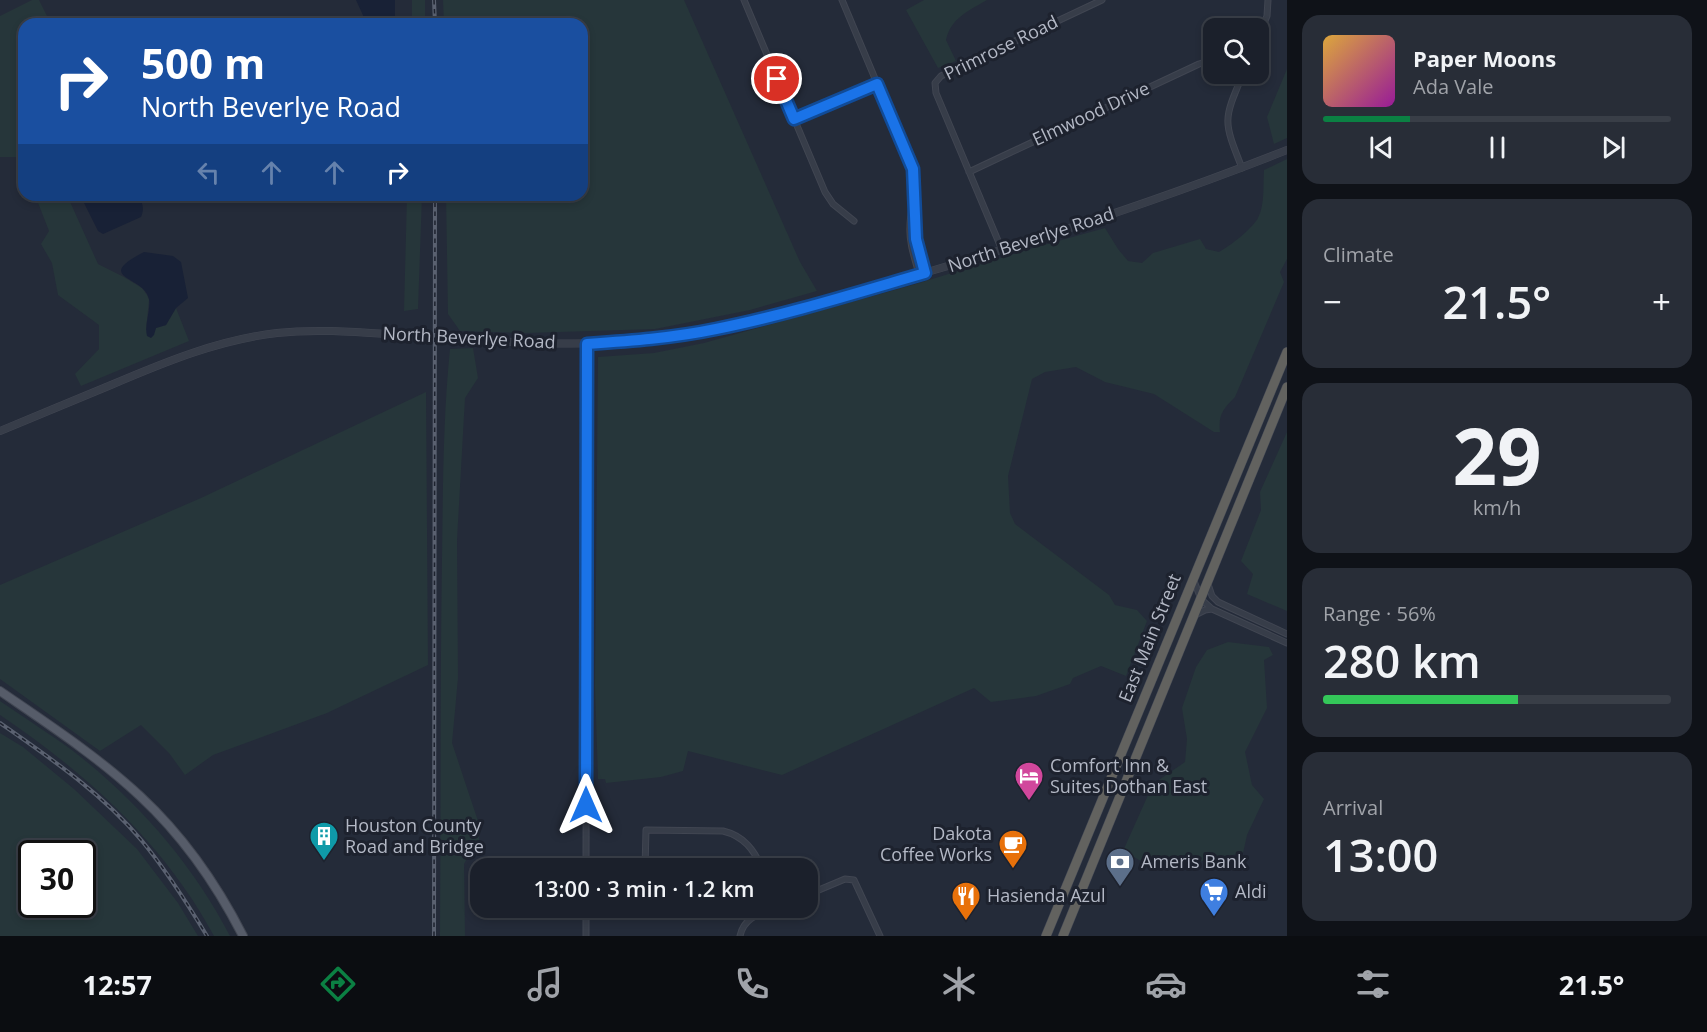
<!DOCTYPE html>
<html lang="en">
<head>
<meta charset="utf-8">
<style>
  :root { --surface:#1b202b; --page:#282d37; --text:#f1f3f6; --muted:#a0a3a9; --line:#393e47; --accent:#0b8043 }
  body { margin:0; font-family:"Open Sans",sans-serif; background:var(--page); color:var(--text); height:100vh; display:flex; flex-direction:column; font-size:22px; white-space:nowrap }
  * { box-sizing:border-box; margin:0 }
  p { font-size:20px; color:var(--muted) }
  .icon { flex:none; width:33px; height:33px; fill:none; stroke:currentColor; stroke-width:2; stroke-linecap:round; stroke-linejoin:round }
  .map { position:relative; flex:1; overflow:hidden }
  .panel { display:flex; flex-direction:column; gap:15px; padding:15px; background:#0f1218; width:420px }
  .panel>* { flex:none }
  .top-card { position:absolute; left:18px; top:18px; width:570px; height:183px; border-radius:18px; box-shadow:0 3px 9px #0003,0 0 0 2px var(--line); background:#1a4fa0; color:#fff; overflow:hidden }
  .fabs { position:absolute; left:1203px; top:18px; display:grid; gap:12px }
  .fabs a { display:grid; place-items:center; width:66px; height:66px; border-radius:12px; background:var(--surface); box-shadow:0 3px 9px #0003,0 0 0 2px var(--line); font-size:30px }
  .speed { position:absolute; left:18px; top:840px; display:flex; gap:12px; font-size:30px; font-weight:700; text-align:center }
  .speed>* { display:grid; place-content:center; width:78px; height:78px; border-radius:50%; background:var(--surface); box-shadow:0 3px 9px #0003,0 0 0 2px var(--line); line-height:1 }
  .speed .limit { border:3px solid #111; border-radius:9px; background:#fff; color:#111 }
  .pin { position:absolute; display:grid; place-items:center; width:51px; height:51px; color:#fff; margin:-26px; border:3px solid #fff; border-radius:50%; box-shadow:0 2px 6px #0007 }
  .me { position:absolute; width:66px; margin:-33px; rotate:0deg; stroke-linejoin:round; filter:drop-shadow(0 0 4px #0008) }
  .turn { display:flex; align-items:center; gap:21px; height:126px; padding:0 24px; font-size:27px }
  .turn .icon { width:78px; height:78px; stroke-width:2.5 }
  .turn b { display:block; font-size:42px; line-height:51px }
  .lanes { display:flex; align-items:center; height:57px; padding:0 24px; background:#0003; justify-content:center; gap:30px; direction:ltr }
  .lanes .off { opacity:.35 }
  .big { font-size:45px; font-weight:600; line-height:1.1 }
  .panel .widget { flex:1; display:flex; flex-direction:column; justify-content:center; gap:9px; min-width:0; padding:0 21px; border-radius:18px; background:var(--page) }
  .panel .dial { align-items:center; gap:0 }
  .dial b { font-size:78px; line-height:1 }
  .song { display:flex; align-items:center; gap:18px }
  .cover { width:72px; height:72px; border-radius:9px; background:linear-gradient(135deg,hsl(40 70% 55%),hsl(300 70% 35%)) }
  .played { height:6px; border-radius:3px; background:linear-gradient(90deg,var(--accent) 25%,var(--line) 25%) }
  .keys { display:flex; justify-content:space-around; direction:ltr }
  .heat { display:flex; justify-content:space-between; align-items:center; font-size:33px; direction:ltr }
  .charge { height:9px; border-radius:4px; background:linear-gradient(90deg,#34c759 56%,var(--line) 0) }
  .trip { position:absolute; left:470px; top:858px; width:348px; height:60px; border-radius:18px; background:var(--surface); box-shadow:0 3px 9px #0003,0 0 0 2px var(--line); font-weight:600; line-height:60px; text-align:center }
  .menu { display:flex; height:96px; justify-content:space-around; align-items:center; background:#0b0d11; color:var(--muted) }
  .menu .icon { width:42px; height:42px }
  .menu .active { color:var(--accent) }
  .menu b { font-size:27px; color:var(--text) }
  main { display:flex; flex:1; min-height:0 }
  .map>svg:first-child { display:block }
  .green { fill:#26363a; fill-rule:evenodd }
  .water { fill:#182136 }
  .lines { fill:none; stroke-linecap:round; stroke-linejoin:round }
  .minor-casing { stroke:#414652; stroke-width:7 }
  .tertiary-casing { stroke:#414652; stroke-width:8 }
  .primary-casing { stroke:#414652; stroke-width:10 }
  .trunk-casing { stroke:#434854; stroke-width:10 }
  .minor { stroke:#373d49; stroke-width:5 }
  .tertiary { stroke:#373d49; stroke-width:7 }
  .primary { stroke:#565c69; stroke-width:8 }
  .trunk { stroke:#62625f; stroke-width:9 }
  .rail-casing { stroke:#5a6170; stroke-width:4 }
  .rail { stroke:#1d222e; stroke-width:1.5; stroke-dasharray:4.5; stroke-linecap:butt }
  .route-casing { stroke:#114b97; stroke-width:15 }
  .route { stroke:#1a73e8; stroke-width:10 }
  .labels { text-anchor:middle; stroke-width:6; stroke-linejoin:round; paint-order:stroke }
  .street-label { font-size:18px; fill:#b3b8c5; stroke:#1d222e }
  .poi-label { font-size:18px; fill:#b3b8c5; stroke:#1d222e; text-anchor:start }
</style>
</head>
<body>
<main>
<div class="map">
<svg width="1287" height="936" viewBox="0 0 1287 936">
  <rect width="100%" height="100%" fill="#242b39"/>
  <!-- green -->
  <path class="green" d="M32,0H39L51,24H24V168L20,157H0V16Z
    M412,0H425V24H412Z
    M443,0H684L800,262L817,291L750,310L655,329L526,333L460,331L448,314L446,195H582V24H444Z
    M924,0H987C968,11 951,18 946,40L956,61L938,68L906,10Z
    M1287,69V138L1274,144L1267,117Z
    M1287,159V259L1280,272L1284,282L1235,397C1223,409 1218,415 1220,432H1214L1154,394L1105,382L1076,367L1045,372L1032,379L1008,476L1010,513L1015,524L1109,595L1115,605L1137,610L1147,621L1126,676L1101,666L1073,678L1070,684L1036,696L991,702L974,688L782,775L688,751L683,771L661,777L606,783L605,779H598L595,686L598,357L654,353L704,343L916,284L1033,248L1105,228L1118,249L1128,261L1142,263L1153,253L1200,239L1206,249L1219,252C1230,246 1252,229 1258,218C1265,205 1263,184 1264,170Z
    M35,195H67L98,264L124,277L142,288L147,295L149,300L146,330L154,331L156,328L166,325L176,308L189,341L81,386L75,374L99,349V325L58,295L52,263L41,244L49,231Z
    M407,195H422L418,309L404,311Z
    M473,348L478,378L465,398L457,540L458,678L452,743L479,824V847L470,853L464,864L465,936H440C441,810 440,684 442,558C443,488 443,418 450,349Z
    M426,392L428,665L327,713L213,755L185,775L169,753L141,725L100,751L0,679V585L201,498Z
    M1287,432V611L1247,594L1253,574L1241,561L1261,510L1260,492Z
    M1228,642L1269,647L1273,655L1264,660L1267,708L1245,752L1252,785L1264,799L1247,835L1243,853L1157,870L1123,851L1153,784L1185,762L1187,739L1182,708L1196,667L1207,650Z
    M0,701C27,720 57,738 82,758C142,806 195,868 230,936H214C164,843 86,773 0,715Z
    M0,733L23,747L74,789L137,849L178,903L198,936H0ZM32,854H82V904H32Z"/>
  <!-- water -->
  <path class="water" d="M356,0H395V24H367Z
    M80,195H139C142,203 145,208 141,217L103,234L98,231Z
    M144,252L173,256L181,262L188,298L176,308L166,325L156,328L154,335L151,338L147,336C144,324 151,311 149,299C144,275 92,279 144,252Z"/>
  <g class="lines">
    <!-- minor casing -->
    <g class="minor-casing">
      <path id="minor" d="M744,0L825,192L833,204L854,221
        M842,0L913,169C917,190 910,207 910,227C909,243 915,259 919,274
        M1258,38L1267,16L1268,0
        M794,119L877,84
        M1242,168C1223,120 1223,121 1243,74
        M969,172L1199,64L1214,59
        M914,208L916,216V239L925,273
        M1002,250L936,93L935,83L941,76L1102,0
        M1194,581L1201,599L1212,609L1287,643
        M1208,584L1212,596L1218,602L1287,634
        M1195,615L1205,610L1212,609
        M586,868L587,344
        M645,868L646,830L723,831C744,836 754,850 762,868
        M807,895L845,879L854,880L880,936
        M586,908V936
        M740,936C744,917 760,914 776,908"/>
    </g>
    <!-- tertiary casing -->
    <g class="tertiary-casing">
      <path id="tertiary" d="M0,431C37,416 74,400 111,385C165,362 218,340 277,333C322,328 366,333 411,336C495,341 581,349 665,338C743,328 818,303 893,282C1026,244 1158,201 1287,150"/>
    </g>
    <!-- primary casing -->
    <g class="primary-casing">
      <path id="primary" d="M0,691C48,724 97,756 140,796C182,835 217,885 243,936"/>
    </g>
    <!-- trunk casing -->
    <g class="trunk-casing">
      <path id="trunk" d="M1046,936L1287,352
        M1063,936L1287,387"/>
    </g>
    <!-- minor -->
    <use href="#minor" class="minor"/>
    <!-- tertiary -->
    <use href="#tertiary" class="tertiary"/>
    <!-- primary -->
    <use href="#primary" class="primary"/>
    <!-- trunk -->
    <use href="#trunk" class="trunk"/>
    <!-- rail casing -->
    <g class="rail-casing">
      <path id="rail" d="M434,0L435,24
        M0,723C50,758 102,793 142,841C166,870 187,903 207,936
        M434,936L435,195"/>
    </g>
    <!-- rail -->
    <use href="#rail" class="rail"/>
  </g>
  <g class="lines">
    <!-- route casing -->
    <g class="route-casing">
      <path id="route" d="M586,805L587,344C630,341 673,338 716,329C786,315 856,293 925,273L916,239L913,169L877,84L794,119L777,79"/>
    </g>
    <!-- route -->
    <use href="#route" class="route"/>
  </g>
  <!-- icons -->
  <defs>
    <g id="hotel-pin" transform="scale(1.5)"><path d="M0 17L-7.5 6A9.5 9.5 0 1 1 7.5 6Z" fill="#d1479c" stroke="#1d222e"/><path d="M-6-4.5h1.5V1H6V5H4.5V3h-9V5H-6ZM-4 0a1.8 1.8 0 1 1 3.6 0ZM.5 0V-2.5h3Q6-2.5 6 0Z" fill="#fff"/></g>
    <g id="building-pin" transform="scale(1.5)"><path d="M0 17L-7.5 6A9.5 9.5 0 1 1 7.5 6Z" fill="#0f9aa8" stroke="#1d222e"/><path d="M-4-6H4V6H1V3H-1V6H-4ZM-2.5-4.3h1.7v1.8h-1.7ZM.8-4.3h1.7v1.8H.8ZM-2.5-1h1.7V.8h-1.7ZM.8-1h1.7V.8H.8Z" fill="#fff"/></g>
    <g id="cafe-pin" transform="scale(1.5)"><path d="M0 17L-7.5 6A9.5 9.5 0 1 1 7.5 6Z" fill="#e8710a" stroke="#1d222e"/><path d="M-5.5-4.5H6V0H3Q3 3.5 0 3.5H-2.5Q-5.5 3.5-5.5 0ZM3-3.2v2h1.7v-2ZM-6 4.5H4V6H-6Z" fill="#fff"/></g>
    <g id="bank-pin" transform="scale(1.5)"><path d="M0 17L-7.5 6A9.5 9.5 0 1 1 7.5 6Z" fill="#5c6f8a" stroke="#1d222e"/><path d="M-6-4H6V4H-6ZM0-2.3a2.3 2.3 0 1 0 0 4.6a2.3 2.3 0 1 0 0-4.6Z" fill="#fff"/></g>
    <g id="supermarket-pin" transform="scale(1.5)"><path d="M0 17L-7.5 6A9.5 9.5 0 1 1 7.5 6Z" fill="#3f7fe0" stroke="#1d222e"/><path d="M-6-5.5h2.5l.6 2H6L4.5 2H-2.5L-4.4-4H-6ZM-1.5 3.2a1.3 1.3 0 1 0 .1 0ZM3 3.2a1.3 1.3 0 1 0 .1 0Z" fill="#fff"/></g>
    <g id="restaurant-pin" transform="scale(1.5)"><path d="M0 17L-7.5 6A9.5 9.5 0 1 1 7.5 6Z" fill="#e8710a" stroke="#1d222e"/><path d="M-5-6h1v4h1v-4h1v4h1v-4h1v5L-1.5 .5V6h-2V.5L-5-1ZM5-6V6H3V1.5H1.5Q1.5-4 5-6Z" fill="#fff"/></g>
  </defs>
  <g fill-rule="evenodd">
    <use href="#hotel-pin" x="1029" y="776"/>
    <use href="#building-pin" x="324" y="836"/>
    <use href="#cafe-pin" x="1013" y="844"/>
    <use href="#bank-pin" x="1120" y="862"/>
    <use href="#supermarket-pin" x="1214" y="892"/>
    <use href="#restaurant-pin" x="966" y="896"/>
  </g>
  <g class="labels">
    <!-- street labels -->
    <g class="street-label">
      <text transform="translate(1001 48) rotate(-26)" y="6">Primrose Road</text>
      <text transform="translate(1091 114) rotate(-25)" y="6">Elmwood Drive</text>
      <text transform="translate(1031 240) rotate(-18)" y="6">North Beverlye Road</text>
      <text transform="translate(469 338) rotate(3)" y="6">North Beverlye Road</text>
      <text transform="translate(1150 638) rotate(-68)" y="6">East Main Street</text>
    </g>
    <!-- poi labels -->
    <g class="poi-label">
      <text x="1050" y="772">Comfort Inn &amp;<tspan x="1050" dy="21">Suites Dothan East</tspan></text>
      <text x="345" y="832">Houston County<tspan x="345" dy="21">Road and Bridge</tspan></text>
      <text x="992" y="840" text-anchor="end">Dakota<tspan x="992" dy="21">Coffee Works</tspan></text>
      <text x="1141" y="868">Ameris Bank</text>
      <text x="1235" y="898">Aldi</text>
      <text x="987" y="902">Hasienda Azul</text>
    </g>
  </g>
</svg>
<div class="fabs">
<a><svg class="icon" aria-label="search" viewBox="0 0 24 24"><circle cx="10" cy="10" r="6"/><path d="M15 15l6 6"/></svg></a>
</div>
<div class="speed"><div class="limit">30</div></div>
<div class="pin" style="left:777px;top:79px;background:#d93025"><svg class="icon" aria-label="arrive" viewBox="0 0 24 24"><path d="M6 21V4h12l-3 4 3 4H6"/></svg></div>
<svg class="me" style="left:586px;top:805px" viewBox="-20 -20 40 40"><path d="M0-17L14 15 0 8-14 15z" fill="#1a73e8" stroke="#fff" stroke-width="4"/></svg>
<div class="trip">13:00 · 3 min · 1.2 km</div>
<div class="top-card">
<div class="turn"><svg class="icon" aria-label="right" viewBox="0 0 24 24"><path d="M7 20v-9h11M14 6l5 5-5 5"/></svg><div><b>500 m</b>North Beverlye Road</div></div>
<div class="lanes"><svg class="icon off" aria-label="left" viewBox="0 0 24 24"><path d="M17 20v-9H6M10 6l-5 5 5 5"/></svg><svg class="icon off" aria-label="ahead" viewBox="0 0 24 24"><path d="M12 20V5M6 11l6-6 6 6"/></svg><svg class="icon off" aria-label="ahead" viewBox="0 0 24 24"><path d="M12 20V5M6 11l6-6 6 6"/></svg><svg class="icon" aria-label="right" viewBox="0 0 24 24"><path d="M7 20v-9h11M14 6l5 5-5 5"/></svg></div>
</div>
</div>
<section class="panel">
<div class="widget">
<div class="song"><i class="cover"></i><div><b>Paper Moons</b><p>Ada Vale</p></div></div>
<div class="played"></div>
<div class="keys"><svg class="icon" aria-label="previous" viewBox="0 0 24 24"><path d="M18 5L8 12l10 7zM5 5v14"/></svg><svg class="icon" aria-label="pause" viewBox="0 0 24 24"><path d="M8 5v14M16 5v14"/></svg><svg class="icon" aria-label="next" viewBox="0 0 24 24"><path d="M6 5l10 7-10 7zM19 5v14"/></svg></div>
</div>
<div class="widget"><p>Climate</p>
<div class="heat"><a>−</a><b class="big">21.5°</b><a>+</a></div>
</div>
<div class="widget dial"><b>29</b><p>km/h</p></div>
<div class="widget"><p>Range · 56%</p><b class="big">280 km</b><div class="charge"></div></div>
<div class="widget"><p>Arrival</p><b class="big">13:00</b></div>
</section>
</main>
<nav class="menu">
<b>12:57</b>
<svg class="icon active" aria-label="directions" viewBox="0 0 24 24"><path d="M12 3l9 9-9 9-9-9zM9 14v-3h6M13 9l2 2-2 2"/></svg>
<svg class="icon" aria-label="music" viewBox="0 0 24 24"><path d="M9 18V5l10-2v13"/><circle cx="6" cy="18" r="3"/><circle cx="16" cy="16" r="3"/></svg>
<svg class="icon" aria-label="phone" viewBox="0 0 24 24"><path d="M5 4h4l2 5-3 2q2 4 5 5l2-3 5 2v4C11 20 4 13 5 4z"/></svg>
<svg class="icon" aria-label="climate" viewBox="0 0 24 24"><path d="M12 3v18M4 7l16 10M4 17L20 7"/></svg>
<svg class="icon" aria-label="car" viewBox="0 0 24 24"><path d="M5 17H2v-5l4-1 3-4h7l3 4 3 1v5h-3M9 17h6M6 11h13"/><circle cx="7" cy="17" r="2"/><circle cx="17" cy="17" r="2"/></svg>
<svg class="icon" aria-label="filters" viewBox="0 0 24 24"><path d="M4 7h16M4 17h16"/><circle cx="9" cy="7" r="2"/><circle cx="15" cy="17" r="2"/></svg>
<b>21.5°</b>
</nav>
</body>
</html>
